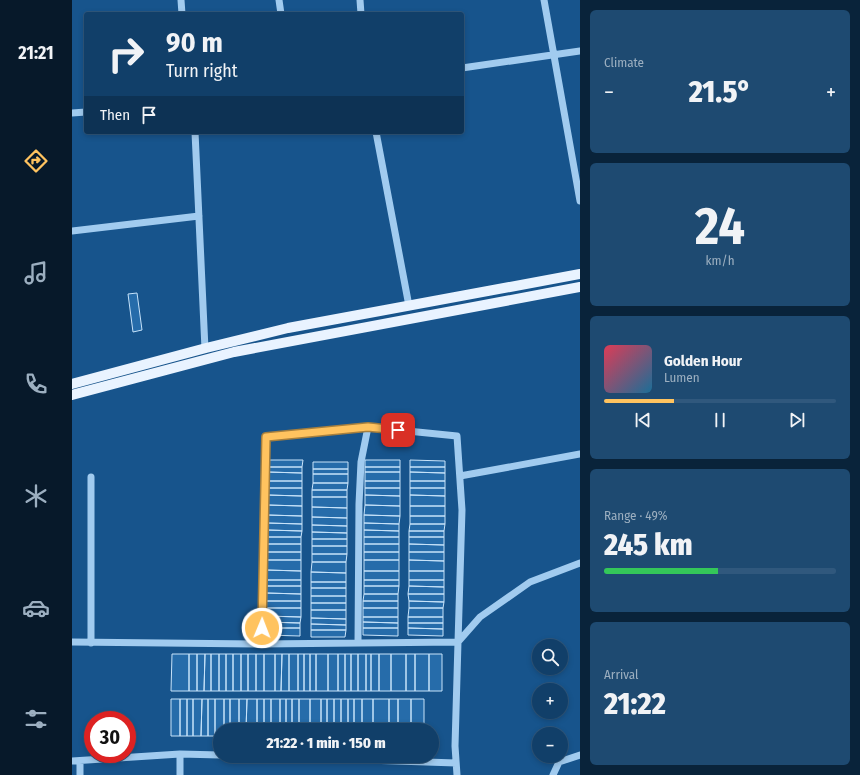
<!DOCTYPE html>
<html lang="en">
<head>
<meta charset="utf-8">
<style>
  :root { --surface:#113f69; --page:#1e4a71; --text:#f1f3f6; --muted:#9cafc0; --line:#30587d; --accent:#ffc35f }
  body { margin:0; font-family:"Fira Sans Condensed",sans-serif; background:var(--page); color:var(--text); height:100vh; display:flex; flex-direction:column; font-size:15px; white-space:nowrap }
  * { box-sizing:border-box; margin:0 }
  p { font-size:13px; color:var(--muted) }
  .icon { flex:none; width:22px; height:22px; fill:none; stroke:currentColor; stroke-width:2; stroke-linecap:round; stroke-linejoin:round }
  .map { position:relative; flex:1; overflow:hidden }
  .details { display:flex; flex-direction:column; gap:10px; padding:10px; background:#09233a; width:280px }
  .details>* { flex:none }
  .guide { position:absolute; left:12px; top:12px; width:380px; height:122px; border-radius:4px; box-shadow:0 2px 6px #0003,0 0 0 1px var(--line); background:#113f69; color:var(--text); overflow:hidden }
  .controls { position:absolute; left:460px; top:639px; display:grid; gap:8px }
  .controls a { display:grid; place-items:center; width:36px; height:36px; border-radius:50%; background:var(--surface); box-shadow:0 2px 6px #0003,0 0 0 1px var(--line); font-size:20px }
  .speed { position:absolute; left:12px; top:711px; display:flex; gap:8px; font-size:20px; font-weight:700; text-align:center }
  .speed>* { display:grid; place-content:center; width:52px; height:52px; border-radius:50%; background:var(--surface); box-shadow:0 2px 6px #0003,0 0 0 1px var(--line); line-height:1 }
  .speed .limit { border:6px solid #d22; background:#fff; color:#111 }
  .pin { position:absolute; display:grid; place-items:center; width:34px; height:34px; color:#fff; margin:-17px; border-radius:8px; box-shadow:0 2px 6px #0006 }
  .me { position:absolute; width:44px; margin:-22px; rotate:1deg; stroke-linejoin:round; filter:drop-shadow(0 0 3px #0008) }
  .turn { display:flex; align-items:center; gap:14px; height:84px; padding:0 16px; font-size:18px }
  .turn .icon { width:52px; height:52px; stroke-width:2.5 }
  .turn b { display:block; font-size:28px; line-height:34px }
  .then { display:flex; align-items:center; height:38px; padding:0 16px; background:#0003; gap:8px; font-size:15px }
  .big { font-size:30px; font-weight:800; line-height:1.1 }
  .details .widget { flex:1; display:flex; flex-direction:column; justify-content:center; gap:6px; min-width:0; padding:0 14px; border-radius:6px; background:var(--page) }
  .details .dial { align-items:center; gap:0 }
  .dial b { font-size:52px; line-height:1 }
  .song { display:flex; align-items:center; gap:12px }
  .cover { width:48px; height:48px; border-radius:6px; background:linear-gradient(135deg,hsl(350 70% 55%),hsl(200 70% 35%)) }
  .played { height:4px; border-radius:2px; background:linear-gradient(90deg,var(--accent) 30%,var(--line) 30%) }
  .keys { display:flex; justify-content:space-around; direction:ltr }
  .heat { display:flex; justify-content:space-between; align-items:center; font-size:22px; direction:ltr }
  .charge { height:6px; border-radius:3px; background:linear-gradient(90deg,#34c759 49%,var(--line) 0) }
  .trip { position:absolute; left:141px; top:723px; width:226px; height:40px; border-radius:20px; background:var(--surface); box-shadow:0 2px 6px #0003,0 0 0 1px var(--line); font-weight:800; line-height:40px; text-align:center }
  main { display:flex; flex:1; min-height:0 }
  .tabs { display:flex; flex-direction:column; width:72px; justify-content:space-around; align-items:center; background:#07192a; color:var(--muted) }
  .tabs .icon { width:28px; height:28px }
  .tabs .active { color:var(--accent) }
  .tabs b { font-size:18px; color:var(--text) }
  .map>svg:first-child { display:block }
  .building { fill:#266caa; stroke:#c7e3fa }
  .lines { fill:none; stroke-linecap:round; stroke-linejoin:round }
  .minor { stroke:#a1cbef; stroke-width:7 }
  .major { stroke:#e9f3ff; stroke-width:10 }
  .route-casing { stroke:#a67f3e; stroke-width:10 }
  .route { stroke:#ffc35f; stroke-width:7 }
</style>
</head>
<body>
<main>
<nav class="tabs">
<b>21:21</b>
<svg class="icon active" aria-label="directions" viewBox="0 0 24 24"><path d="M12 3l9 9-9 9-9-9zM9 14v-3h6M13 9l2 2-2 2"/></svg>
<svg class="icon" aria-label="music" viewBox="0 0 24 24"><path d="M9 18V5l10-2v13"/><circle cx="6" cy="18" r="3"/><circle cx="16" cy="16" r="3"/></svg>
<svg class="icon" aria-label="phone" viewBox="0 0 24 24"><path d="M5 4h4l2 5-3 2q2 4 5 5l2-3 5 2v4C11 20 4 13 5 4z"/></svg>
<svg class="icon" aria-label="climate" viewBox="0 0 24 24"><path d="M12 3v18M4 7l16 10M4 17L20 7"/></svg>
<svg class="icon" aria-label="car" viewBox="0 0 24 24"><path d="M5 17H2v-5l4-1 3-4h7l3 4 3 1v5h-3M9 17h6M6 11h13"/><circle cx="7" cy="17" r="2"/><circle cx="17" cy="17" r="2"/></svg>
<svg class="icon" aria-label="filters" viewBox="0 0 24 24"><path d="M4 7h16M4 17h16"/><circle cx="9" cy="7" r="2"/><circle cx="15" cy="17" r="2"/></svg>
</nav>
<div class="map">
<svg width="508" height="775" viewBox="0 0 508 775">
  <rect width="100%" height="100%" fill="#17548c"/>
  <!-- building -->
  <path class="building" d="M65,293L70,330L61,332L56,294Z
    M195,460H231L230,467H195Z
    M293,460H328V467H293Z
    M338,460L373,461V467H338Z
    M241,462H276V469H241Z
    M195,467H230V473L195,472Z
    M293,467H328V472H293Z
    M338,467H373V473L338,472Z
    M241,469H276V474H241Z
    M195,472L230,473V481H195Z
    M293,472H328V481H293Z
    M338,472L373,473V481H338Z
    M241,474H276V483H241Z
    M195,481H230V488H195Z
    M293,481H328V488H293Z
    M338,481H373V488H338Z
    M241,483H276L275,490H240Z
    M195,488H230V496L195,495Z
    M293,488H328V496L293,495Z
    M338,488H373V496L338,495Z
    M240,490H275V497H240Z
    M195,495L230,496V506L195,505Z
    M293,495L328,496V506L293,505Z
    M338,495L373,496V506H338Z
    M240,497H275V508L240,507Z
    M195,505L230,506V516L195,515Z
    M293,505L328,506V516L292,515Z
    M338,506H373V516H338Z
    M240,507L275,508V518L240,517Z
    M195,515L230,516V524L195,523Z
    M292,515L328,516L327,524L292,523Z
    M338,516H373V524H338Z
    M240,517L275,518V526L240,525Z
    M195,523L230,524V531L195,530Z
    M292,523L327,524V531L292,530Z
    M338,524H373L372,531H337Z
    M240,525L275,526V533L240,532Z
    M195,530L230,531L229,537H194Z
    M292,530L327,531V537H292Z
    M337,531H372V537H337Z
    M240,532L275,533V539H240Z
    M194,537H229V544H195Z
    M292,537H327V544H292Z
    M337,537H372V545L337,544Z
    M240,539H275V546H240Z
    M195,544H229V552H194Z
    M292,544H327V552H292Z
    M337,544L372,545V552H337Z
    M240,546H275V554H240Z
    M194,552H229V560H194Z
    M292,552H327V560H292Z
    M337,552H372V561L337,560Z
    M240,554H275L274,562H240Z
    M194,560H229V571L194,570Z
    M292,560H327V571H292Z
    M337,560L372,561V571H337Z
    M240,562H274V573L239,572Z
    M194,570L229,571V580H194Z
    M292,571H327V580H292Z
    M337,571H372V580H337Z
    M239,572L274,573V582H239Z
    M194,580H229V586H194Z
    M292,580H327V586H292Z
    M337,580H372V587L337,586Z
    M239,582H274V588H239Z
    M194,586H229V594L194,593Z
    M292,586H327L326,594H292Z
    M337,586L372,587V594H336Z
    M239,588H274V596H239Z
    M194,593L229,594V601H194Z
    M292,594H326V601H291Z
    M336,594H372V602L337,601Z
    M239,596H274V603H239Z
    M194,601H229V608H194Z
    M291,601H326V608H291Z
    M337,601L372,602L371,608H337Z
    M239,603H274V610H239Z
    M194,608H229V617L193,616Z
    M291,608H326V617H291Z
    M337,608H371V617H336Z
    M239,610H274V619L239,618Z
    M193,616L229,617L228,623L193,622Z
    M291,617H326V623L291,622Z
    M336,617H371V623H336Z
    M239,618L274,619V625L239,624Z
    M193,622L228,623V628H193Z
    M291,622L326,623V628H291Z
    M336,623H371V629L336,628Z
    M239,624L274,625V630H239Z
    M193,628H228V636L193,635Z
    M291,628H326V636L291,635Z
    M336,628L371,629V636L336,635Z
    M239,630H274L273,637H239Z
    M100,654H117V691H99Z
    M117,654H125V691H117Z
    M125,654H133L132,691H125Z
    M133,654H139V691H132Z
    M139,654H147V691H139Z
    M147,654H154V691H147Z
    M154,654H161V691H154Z
    M161,654H169V691H161Z
    M169,654H176V691H169Z
    M176,654H184V691H176Z
    M184,654H192V691H184Z
    M192,654H203V691H192Z
    M203,654H210L209,691H203Z
    M210,654H217V691H209Z
    M217,654H226V691H217Z
    M226,654H232V691H226Z
    M232,654H238V691H232Z
    M238,654H244V691H238Z
    M244,654H256V691H244Z
    M256,654H266V691H256Z
    M266,654H273V691H266Z
    M273,654H279V691H273Z
    M279,654H286V691H279Z
    M286,654H294V691H286Z
    M294,654H299V691H294Z
    M299,654H307V691H299Z
    M307,654H319V691H307Z
    M319,654H334V691H319Z
    M334,654H343V691H334Z
    M343,654H357V691H343Z
    M357,654H370V691H357Z
    M99,699H108V736H99Z
    M108,699H115V736H108Z
    M115,699H121V736H115Z
    M121,699H130L129,736H121Z
    M130,699H136V736H129Z
    M136,699H143V736H136Z
    M143,699H152V730H148V736H143Z
    M152,699H158V730H152Z
    M158,699H167V730H158Z
    M167,699H175L174,730H167Z
    M175,699H185V730H174Z
    M185,699H192V730H185Z
    M192,699H199V730H192Z
    M199,699H208V730H199Z
    M208,699H214V730H208Z
    M214,699H220V730H214Z
    M220,699H227V730H220Z
    M227,699H238V730H227Z
    M238,699H249V730H238Z
    M249,699H255V730H249Z
    M255,699H262V730H255Z
    M262,699H269V730H262Z
    M269,699H276V730H269Z
    M276,699H282V730H276Z
    M282,699H290V730H282Z
    M290,699H301V730H290Z
    M301,699H317V730H301Z
    M317,699H326V730H317Z
    M326,699H339V730H326Z
    M339,699H352V730H339Z"/>
  <g class="lines">
    <!-- minor -->
    <path class="minor" d="M109,0L110,14
      M207,0L209,14
      M288,0L289,14
      M472,0L508,201
      M390,68L508,51
      M0,113L14,112
      M123,132L133,349
      M304,132L337,306
      M0,231L127,216
      M388,476L508,454
      M19,477V643
      M0,642L189,644L386,642L390,510L385,436L296,427L289,462L287,504L286,643
      M189,644L194,437L296,427
      M108,754V775
      M175,756L384,763
      M0,761L108,754L148,755
      M8,775V761
      M385,775L383,746L386,642L408,617L458,582L508,563
      M481,775L487,762L508,755"/>
    <!-- major -->
    <path class="major" d="M0,384L134,348L216,328L508,274
      M0,395L162,352L508,287"/>
  </g>
  <g class="lines">
    <!-- route casing -->
    <g class="route-casing">
      <path id="route" d="M190,628L194,437L296,427L326,430"/>
    </g>
    <!-- route -->
    <use href="#route" class="route"/>
  </g>
</svg>
<div class="controls">
<a><svg class="icon" aria-label="search" viewBox="0 0 24 24"><circle cx="10" cy="10" r="6"/><path d="M15 15l6 6"/></svg></a>
<a>+</a>
<a>−</a>
</div>
<div class="speed"><div class="limit">30</div></div>
<div class="pin" style="left:326px;top:430px;background:#d93025"><svg class="icon" aria-label="arrive" viewBox="0 0 24 24"><path d="M6 21V4h12l-3 4 3 4H6"/></svg></div>
<svg class="me" style="left:190px;top:628px" viewBox="-20 -20 40 40"><circle r="17" fill="#ffc35f" stroke="#fff" stroke-width="3"/><path d="M0-11L8 9 0 5-8 9z" fill="#fff"/></svg>
<div class="trip">21:22 · 1 min · 150 m</div>
<div class="guide">
<div class="turn"><svg class="icon" aria-label="right" viewBox="0 0 24 24"><path d="M7 20v-9h11M14 6l5 5-5 5"/></svg><div><b>90 m</b>Turn right</div></div>
<div class="then">Then<svg class="icon" aria-label="arrive" viewBox="0 0 24 24"><path d="M6 21V4h12l-3 4 3 4H6"/></svg></div>
</div>
</div>
<section class="details">
<div class="widget"><p>Climate</p>
<div class="heat"><a>−</a><b class="big">21.5°</b><a>+</a></div>
</div>
<div class="widget dial"><b>24</b><p>km/h</p></div>
<div class="widget">
<div class="song"><i class="cover"></i><div><b>Golden Hour</b><p>Lumen</p></div></div>
<div class="played"></div>
<div class="keys"><svg class="icon" aria-label="previous" viewBox="0 0 24 24"><path d="M18 5L8 12l10 7zM5 5v14"/></svg><svg class="icon" aria-label="pause" viewBox="0 0 24 24"><path d="M8 5v14M16 5v14"/></svg><svg class="icon" aria-label="next" viewBox="0 0 24 24"><path d="M6 5l10 7-10 7zM19 5v14"/></svg></div>
</div>
<div class="widget"><p>Range · 49%</p><b class="big">245 km</b><div class="charge"></div></div>
<div class="widget"><p>Arrival</p><b class="big">21:22</b></div>
</section>
</main>
</body>
</html>
